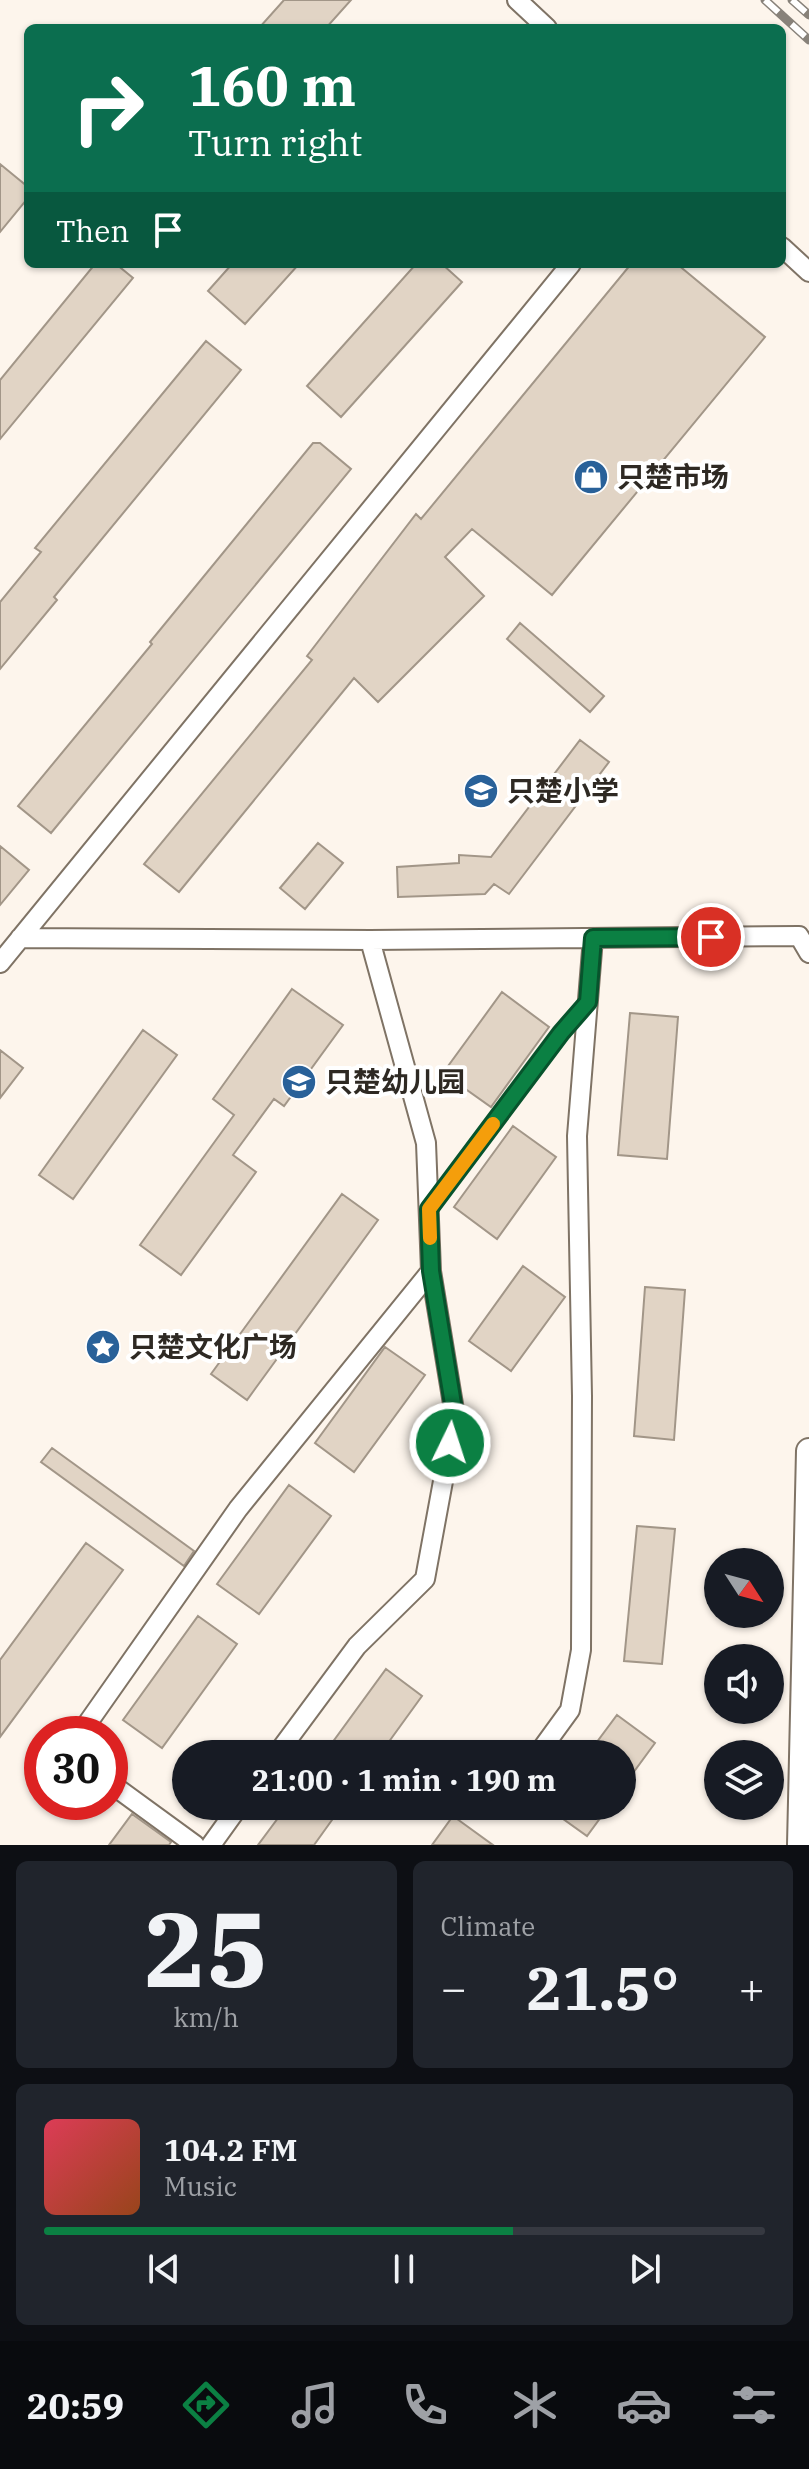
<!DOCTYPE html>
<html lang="en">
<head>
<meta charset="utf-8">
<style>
  :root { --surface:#171b24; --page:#20242c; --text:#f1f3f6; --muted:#9ea1a6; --line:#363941; --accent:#0b8043 }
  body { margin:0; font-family:"IBM Plex Serif","Noto Sans SC",serif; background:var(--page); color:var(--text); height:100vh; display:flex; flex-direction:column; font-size:30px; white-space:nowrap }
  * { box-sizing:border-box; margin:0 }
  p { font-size:26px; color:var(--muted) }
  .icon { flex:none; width:44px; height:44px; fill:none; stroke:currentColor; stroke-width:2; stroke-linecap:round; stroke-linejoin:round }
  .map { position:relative; height:1845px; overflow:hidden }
  .drawer { display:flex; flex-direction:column; gap:16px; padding:16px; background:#0d0f14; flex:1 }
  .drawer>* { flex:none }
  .top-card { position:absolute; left:24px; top:24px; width:762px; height:244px; border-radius:12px; box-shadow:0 2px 6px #0004; background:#0b6e4f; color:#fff; overflow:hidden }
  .needle { width:52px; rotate:126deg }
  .tools { position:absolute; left:704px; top:1548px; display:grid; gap:16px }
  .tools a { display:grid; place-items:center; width:80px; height:80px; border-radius:50%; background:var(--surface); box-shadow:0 2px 6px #0004; font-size:40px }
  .speed { position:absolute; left:24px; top:1716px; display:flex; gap:16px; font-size:40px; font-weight:700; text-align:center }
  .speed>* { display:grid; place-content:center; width:104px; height:104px; border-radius:50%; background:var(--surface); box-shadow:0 2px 6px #0004; line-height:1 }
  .speed .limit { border:12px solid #d22; background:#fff; color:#111 }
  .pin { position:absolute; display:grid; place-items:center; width:68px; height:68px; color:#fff; margin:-34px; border:4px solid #fff; border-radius:50%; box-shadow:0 2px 8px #0007 }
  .me { position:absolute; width:88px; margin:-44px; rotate:4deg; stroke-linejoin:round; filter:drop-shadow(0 0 6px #0008) }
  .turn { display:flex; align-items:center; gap:28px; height:168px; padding:0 32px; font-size:36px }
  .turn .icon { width:104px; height:104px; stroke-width:2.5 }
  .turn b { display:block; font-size:56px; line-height:68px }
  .then { display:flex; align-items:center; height:76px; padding:0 32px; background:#0003; gap:16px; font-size:30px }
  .big { font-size:60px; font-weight:700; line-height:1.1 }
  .drawer .card { flex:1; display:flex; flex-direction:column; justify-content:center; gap:12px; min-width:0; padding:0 28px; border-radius:12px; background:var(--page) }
  .drawer .dial { align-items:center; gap:0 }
  .dial b { font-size:104px; line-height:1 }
  .song { display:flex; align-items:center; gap:24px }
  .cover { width:96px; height:96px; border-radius:12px; background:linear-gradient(135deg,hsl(350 70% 55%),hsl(20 70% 35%)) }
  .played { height:8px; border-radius:4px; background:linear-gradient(90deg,var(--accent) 65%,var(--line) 65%) }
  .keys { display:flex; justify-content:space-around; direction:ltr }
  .heat { display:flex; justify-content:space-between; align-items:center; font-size:44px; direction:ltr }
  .drawer .tiles { flex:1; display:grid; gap:16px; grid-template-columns:1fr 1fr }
  .card:last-child { grid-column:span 2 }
  .trip { position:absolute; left:172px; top:1740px; width:464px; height:80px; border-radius:40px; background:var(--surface); box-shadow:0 2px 6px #0004; font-weight:700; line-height:80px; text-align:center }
  .menu { display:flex; height:128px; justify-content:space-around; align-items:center; background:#090b0e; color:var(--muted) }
  .menu .icon { width:56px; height:56px }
  .menu .selected { color:var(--accent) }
  .menu b { font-size:36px; color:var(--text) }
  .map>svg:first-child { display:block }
  .building { fill:#e1d4c5; stroke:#a29688; stroke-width:2 }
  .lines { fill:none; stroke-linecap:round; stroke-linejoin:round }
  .service-casing { stroke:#7f7365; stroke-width:13 }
  .minor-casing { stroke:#7f7365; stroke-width:22 }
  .secondary-casing { stroke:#7f7365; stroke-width:28 }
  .service { stroke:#fff; stroke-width:9 }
  .minor { stroke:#fff; stroke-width:18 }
  .secondary { stroke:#fff; stroke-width:24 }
  .rail-casing { stroke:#88827a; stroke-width:9 }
  .rail { stroke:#fff; stroke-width:6; stroke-dasharray:18; stroke-linecap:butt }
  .route-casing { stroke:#07532c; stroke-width:20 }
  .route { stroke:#0b8043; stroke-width:14 }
  .slow { stroke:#f59e0b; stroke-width:14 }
  .labels { text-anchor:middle; stroke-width:8; stroke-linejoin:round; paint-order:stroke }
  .poi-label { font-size:28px; font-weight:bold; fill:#2e2923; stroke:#fff; text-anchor:start }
</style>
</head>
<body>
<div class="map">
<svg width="809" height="1845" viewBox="0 0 809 1845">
  <rect width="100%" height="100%" fill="#fdf5ec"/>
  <!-- building -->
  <path class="building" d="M284,0H351L326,28H259Z
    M0,164L28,187V198L0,232Z
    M95,264H116L133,278L0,439V380Z
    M232,264H299L245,324L208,291Z
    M416,264H442L462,282L341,417L307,386Z
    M631,264H677L765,337L552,595L472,529L445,557L484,596L378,702L354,678L179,892L144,864L312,660L307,656L416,514L421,519Z
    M206,341L241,370L54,597L57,600L0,669V602L41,552L35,548Z
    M313,443H320L351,469L51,833L18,806L152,644L150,642Z
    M520,623L604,696L590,712L507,639Z
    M580,740L609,762L509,894L494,884L485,894L398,897L397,867L459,863V855L491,857Z
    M318,843L343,863L305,909L280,888Z
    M0,846L29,870L0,905Z
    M292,989L343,1025L284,1106L274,1099L233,1155L256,1172L181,1275L140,1245L234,1115L213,1099Z
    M502,992L549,1027L491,1107L443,1073Z
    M630,1013L678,1017L667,1159L618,1155Z
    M143,1030L177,1055L73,1199L39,1175Z
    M0,1050L23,1068L0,1098Z
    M513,1126L556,1157L497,1239L454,1207Z
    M342,1194L378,1220L247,1400L211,1374Z
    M523,1266L565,1297L511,1371L469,1341Z
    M645,1287L685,1290L674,1440L634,1436Z
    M385,1347L425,1375L354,1472L315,1443Z
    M52,1448L194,1551L184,1566L41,1462Z
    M289,1485L331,1516L259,1614L217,1584Z
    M637,1526L675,1529L662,1664L624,1661Z
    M86,1543L123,1570L0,1737V1660Z
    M198,1616L237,1644L162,1748L123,1720Z
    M386,1669L422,1696L380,1754H324Z
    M617,1715L655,1743L622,1788V1754H588Z
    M287,1806H342L314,1845H258Z
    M545,1806H609L587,1836Z
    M132,1814L171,1842L169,1845H109Z
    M453,1816L493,1845H432Z"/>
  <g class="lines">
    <!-- service casing -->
    <g class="service-casing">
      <path id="service" d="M430,1208L561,1033L586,1004"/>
    </g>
    <!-- minor casing -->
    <g class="minor-casing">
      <path id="minor" d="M517,0L547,28
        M782,247L809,272
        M20,938L370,940L799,936L809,953
        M0,963L571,264
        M80,1734L238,1509L431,1271
        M277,1754L357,1646L425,1579L455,1416L431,1271L426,1143L370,940
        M538,1754L570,1710L581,1650L582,1396L577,1136L593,938
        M110,1783L195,1845
        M501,1807L502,1806
        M211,1845L239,1806"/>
    </g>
    <!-- secondary casing -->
    <g class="secondary-casing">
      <path id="secondary" d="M800,1845L809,1451"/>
    </g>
    <!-- service -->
    <use href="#service" class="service"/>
    <!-- minor -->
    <use href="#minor" class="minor"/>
    <!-- secondary -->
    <use href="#secondary" class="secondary"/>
    <!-- rail casing -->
    <g class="rail-casing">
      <path id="rail" d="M765,0L809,40
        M792,0L809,15"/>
    </g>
    <!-- rail -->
    <use href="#rail" class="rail"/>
  </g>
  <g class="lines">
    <!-- route casing -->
    <g class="route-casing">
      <path id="route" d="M450,1443L455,1416L431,1271L429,1209L561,1033L588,1002L593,938L711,937"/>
    </g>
    <!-- route -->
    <use href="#route" class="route"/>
    <!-- slow -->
    <path class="slow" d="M430,1238L429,1209L493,1124"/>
  </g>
  <!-- icons -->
  <defs>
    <g id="shop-disc" transform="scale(1.8)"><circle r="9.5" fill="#296199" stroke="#fff"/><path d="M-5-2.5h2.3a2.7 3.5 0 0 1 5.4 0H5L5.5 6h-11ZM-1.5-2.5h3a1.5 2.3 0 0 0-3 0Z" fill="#fff"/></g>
    <g id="school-disc" transform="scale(1.8)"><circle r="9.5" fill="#296199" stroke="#fff"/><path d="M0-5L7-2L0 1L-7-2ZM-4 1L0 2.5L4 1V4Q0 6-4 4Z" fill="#fff"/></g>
    <g id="sight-disc" transform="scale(1.8)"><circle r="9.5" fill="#296199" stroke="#fff"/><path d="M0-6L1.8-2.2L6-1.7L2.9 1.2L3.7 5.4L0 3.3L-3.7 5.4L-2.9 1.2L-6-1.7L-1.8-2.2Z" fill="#fff"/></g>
  </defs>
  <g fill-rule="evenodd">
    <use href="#shop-disc" x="591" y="477"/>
    <use href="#school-disc" x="481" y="791"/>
    <use href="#school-disc" x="299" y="1082"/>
    <use href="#sight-disc" x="103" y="1347"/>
  </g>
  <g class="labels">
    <!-- poi labels -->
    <g class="poi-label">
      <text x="617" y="487">只楚市场</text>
      <text x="507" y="801">只楚小学</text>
      <text x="325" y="1092">只楚幼儿园</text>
      <text x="129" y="1357">只楚文化广场</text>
    </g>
  </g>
</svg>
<div class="tools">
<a><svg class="needle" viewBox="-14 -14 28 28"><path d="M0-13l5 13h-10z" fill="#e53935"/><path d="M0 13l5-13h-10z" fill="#9ea1a6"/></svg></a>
<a><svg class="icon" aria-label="sound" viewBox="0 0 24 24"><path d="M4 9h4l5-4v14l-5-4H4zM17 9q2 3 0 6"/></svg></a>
<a><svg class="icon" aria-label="layers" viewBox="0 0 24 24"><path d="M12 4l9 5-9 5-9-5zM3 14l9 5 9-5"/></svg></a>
</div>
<div class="speed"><div class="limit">30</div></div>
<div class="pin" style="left:711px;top:937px;background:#d93025"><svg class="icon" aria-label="arrive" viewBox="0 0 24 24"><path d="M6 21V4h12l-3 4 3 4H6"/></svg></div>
<svg class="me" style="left:450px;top:1443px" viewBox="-20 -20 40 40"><circle r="17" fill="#0b8043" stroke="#fff" stroke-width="3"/><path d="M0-11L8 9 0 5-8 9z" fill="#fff"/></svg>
<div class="trip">21:00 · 1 min · 190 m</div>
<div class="top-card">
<div class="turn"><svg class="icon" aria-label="right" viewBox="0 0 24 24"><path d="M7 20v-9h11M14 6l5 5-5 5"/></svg><div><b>160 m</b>Turn right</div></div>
<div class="then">Then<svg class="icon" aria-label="arrive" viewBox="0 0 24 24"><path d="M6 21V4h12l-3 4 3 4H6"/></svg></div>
</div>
</div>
<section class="drawer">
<div class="tiles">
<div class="card dial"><b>25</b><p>km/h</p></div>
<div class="card"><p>Climate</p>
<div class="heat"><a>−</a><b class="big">21.5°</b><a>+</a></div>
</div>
<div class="card">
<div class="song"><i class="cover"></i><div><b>104.2 FM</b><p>Music</p></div></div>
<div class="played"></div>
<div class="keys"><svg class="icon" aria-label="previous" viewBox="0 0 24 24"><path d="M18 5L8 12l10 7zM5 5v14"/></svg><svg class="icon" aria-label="pause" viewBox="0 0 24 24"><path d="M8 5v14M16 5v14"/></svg><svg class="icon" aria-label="next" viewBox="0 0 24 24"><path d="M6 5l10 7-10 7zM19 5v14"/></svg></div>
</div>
</div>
</section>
<nav class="menu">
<b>20:59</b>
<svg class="icon selected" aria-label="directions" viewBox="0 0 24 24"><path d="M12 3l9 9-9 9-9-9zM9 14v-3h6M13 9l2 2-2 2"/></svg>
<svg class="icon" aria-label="music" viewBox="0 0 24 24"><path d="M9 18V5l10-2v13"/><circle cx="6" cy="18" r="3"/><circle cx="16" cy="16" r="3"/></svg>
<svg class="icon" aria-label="phone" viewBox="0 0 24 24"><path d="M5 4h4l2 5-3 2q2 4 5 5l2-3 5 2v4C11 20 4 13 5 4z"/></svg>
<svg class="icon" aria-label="climate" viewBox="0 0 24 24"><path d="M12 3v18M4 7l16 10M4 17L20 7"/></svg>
<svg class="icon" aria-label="car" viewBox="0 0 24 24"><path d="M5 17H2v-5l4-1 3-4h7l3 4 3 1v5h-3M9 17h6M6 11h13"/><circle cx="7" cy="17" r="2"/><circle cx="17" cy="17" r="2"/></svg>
<svg class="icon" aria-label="filters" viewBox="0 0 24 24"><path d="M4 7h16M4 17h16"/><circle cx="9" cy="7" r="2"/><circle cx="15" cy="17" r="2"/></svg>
</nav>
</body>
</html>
